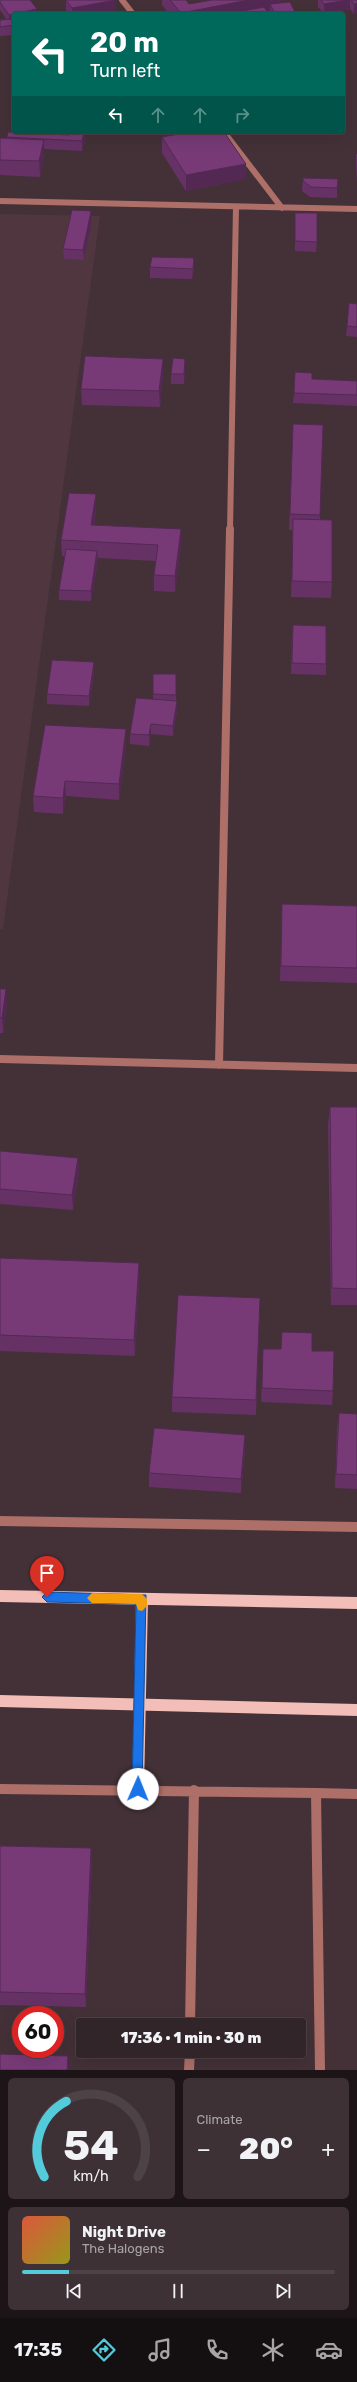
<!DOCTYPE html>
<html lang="en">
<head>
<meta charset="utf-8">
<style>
  :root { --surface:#322529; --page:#3d3135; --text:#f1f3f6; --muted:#a8a5a8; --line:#4d4246; --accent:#53cbdb }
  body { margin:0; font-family:Rubik,sans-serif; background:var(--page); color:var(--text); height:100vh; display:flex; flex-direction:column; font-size:15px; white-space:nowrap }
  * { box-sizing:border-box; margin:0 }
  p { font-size:13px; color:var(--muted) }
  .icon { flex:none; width:22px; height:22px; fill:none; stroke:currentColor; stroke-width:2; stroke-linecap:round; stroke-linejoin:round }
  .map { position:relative; height:2070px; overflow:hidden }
  .drawer { display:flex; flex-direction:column; gap:8px; padding:8px; background:#1c1417; flex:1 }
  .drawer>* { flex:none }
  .guide { position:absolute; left:12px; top:12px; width:333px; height:122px; border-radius:4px; box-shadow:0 4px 16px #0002,0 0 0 1px var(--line); background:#00695c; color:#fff; overflow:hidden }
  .speed { position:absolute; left:12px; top:2006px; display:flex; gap:8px; font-size:20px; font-weight:700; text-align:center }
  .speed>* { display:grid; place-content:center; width:52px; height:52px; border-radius:50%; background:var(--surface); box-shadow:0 4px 16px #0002,0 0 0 1px var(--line); line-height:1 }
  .speed .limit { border:6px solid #d22; background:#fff; color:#111 }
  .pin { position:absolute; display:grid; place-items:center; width:34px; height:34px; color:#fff; margin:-41px -17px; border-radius:50% 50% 50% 0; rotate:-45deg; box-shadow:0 0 4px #0007 }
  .pin .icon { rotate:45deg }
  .me { position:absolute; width:44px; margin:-22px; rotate:1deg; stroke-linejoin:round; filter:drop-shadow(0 0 3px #0008) }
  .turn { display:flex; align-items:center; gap:14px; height:84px; padding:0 12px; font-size:18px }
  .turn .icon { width:52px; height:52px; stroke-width:2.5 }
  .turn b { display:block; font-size:28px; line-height:34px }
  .lanes { display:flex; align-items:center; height:38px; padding:0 12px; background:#0003; justify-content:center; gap:20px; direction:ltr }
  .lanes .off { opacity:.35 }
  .big { font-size:30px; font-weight:800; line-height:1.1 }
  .drawer .tile { flex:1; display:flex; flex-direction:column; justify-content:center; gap:6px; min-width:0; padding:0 14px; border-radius:6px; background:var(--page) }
  .drawer .dial { align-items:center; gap:0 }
  .dial svg { height:104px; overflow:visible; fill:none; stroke:var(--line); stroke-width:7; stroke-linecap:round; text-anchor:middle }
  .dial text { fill:var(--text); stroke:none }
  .song { display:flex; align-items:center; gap:12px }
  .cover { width:48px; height:48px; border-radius:6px; background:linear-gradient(135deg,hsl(10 70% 55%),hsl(60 70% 35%)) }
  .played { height:4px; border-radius:2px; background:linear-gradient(90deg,var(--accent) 15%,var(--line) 15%) }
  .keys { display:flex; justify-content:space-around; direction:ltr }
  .heat { display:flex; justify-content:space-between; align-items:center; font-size:22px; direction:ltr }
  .drawer .tiles { flex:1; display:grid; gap:8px; grid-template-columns:1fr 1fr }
  .tile:last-child { grid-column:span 2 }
  .trip { position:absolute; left:76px; top:2018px; width:230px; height:40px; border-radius:4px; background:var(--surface); box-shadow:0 4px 16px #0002,0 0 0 1px var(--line); font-weight:800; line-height:40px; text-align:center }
  .dock { display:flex; height:64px; justify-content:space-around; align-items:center; background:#140f10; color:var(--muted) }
  .dock .icon { width:28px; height:28px }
  .dock .selected { color:var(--accent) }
  .dock b { font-size:18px; color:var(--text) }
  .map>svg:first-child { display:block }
  .built { fill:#50363f }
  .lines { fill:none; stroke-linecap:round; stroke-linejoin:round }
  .minor-far2 { stroke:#ad6f68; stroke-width:6 }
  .minor-far1 { stroke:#ad6f68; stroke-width:8 }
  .minor { stroke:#ad6f68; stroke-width:10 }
  .primary { stroke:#f2beb7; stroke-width:12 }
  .wall { fill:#663266 }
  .shaded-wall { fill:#532953 }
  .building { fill:#773a77; stroke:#532953 }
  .route { fill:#1a73e8; stroke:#114b97 }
  .slow { fill:#f59e0b }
</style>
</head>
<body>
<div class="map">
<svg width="357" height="2070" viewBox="0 0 357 2070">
  <rect width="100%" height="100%" fill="#433137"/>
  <!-- built -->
  <path class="built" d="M0,214L100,216L3,929H0Z"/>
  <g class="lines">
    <!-- minor-far2 -->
    <path class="minor-far2" d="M122,0L133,14
      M224,132L282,208
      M0,201L357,209
      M230,530L236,207"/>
    <!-- minor-far1 -->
    <path class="minor-far1" d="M0,1059L357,1068
      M219,1065L230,529"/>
    <!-- minor -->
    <path class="minor" d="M0,1521L357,1527
      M0,1789L316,1793
      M190,2025L194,1790
      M189,2070L190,2051
      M320,2070L316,1793L357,1794"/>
    <!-- primary -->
    <path class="primary" d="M0,1596L357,1603
      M0,1701L357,1710
      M138,1789L142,1599"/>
  </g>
  <!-- wall -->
  <path class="wall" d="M0,0L14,14V35L0,36V20L6,19L0,10Z
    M66,0L116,10L94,14H69L66,10Z
    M162,0H186L189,4L281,3L296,14H270V11L267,12L269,14H169L162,5Z
    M318,0H357V13L354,14L350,9L324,14L318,7Z
    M7,137H86L82,151L44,149V155L40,177L0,175V138H7Z
    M162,137L246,164L245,179L186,191L162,153Z
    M356,154H357V183L356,164Z
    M303,178L337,188V198L310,197L302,191Z
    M295,213L317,242L316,252L295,251Z
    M92,221L84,260L64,259L63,249Z
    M194,258V268L192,279L150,278V267Z
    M357,304V337L346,336L347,326Z
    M163,359V375L160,407L82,405L81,389Z
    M185,359V369L184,384H171V374Z
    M312,379L357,381V406L293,403L294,393Z
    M293,424L320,515V519L332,582L331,598L291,597L293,530H289Z
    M96,510L94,525L181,529V545L175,592L154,591V575L156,561L98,558V561L91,601L59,600V590L65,556H62L61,540Z
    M292,635L326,664V675L291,674Z
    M94,662V673L89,706L47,704V694Z
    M153,674H176V701L177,711L173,736L151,734L149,746L130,744V734L153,699Z
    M126,745L119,800L66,796L63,814L34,812L33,796Z
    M282,904L357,906V983L280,981Z
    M0,989L7,1005L3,1033H0Z
    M330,1107H357V1305H331L328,1124Z
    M0,1151L78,1158L79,1173L73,1210L0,1204Z
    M0,1258L139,1280L135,1356L0,1351Z
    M260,1298L256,1415L172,1412V1397Z
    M282,1332L312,1351L333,1391L332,1405L261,1402L263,1349H281Z
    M339,1413L357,1414V1489L335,1488L337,1427Z
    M245,1449L241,1493L149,1487V1473Z
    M0,1846L91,1848L92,1862L86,2007L0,2005Z"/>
  <!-- shaded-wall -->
  <path class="shaded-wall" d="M116,0V10L94,14H72V8Z
    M249,0H281L280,9L270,4V11L255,14H181V13Z
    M347,0H350V9L324,14V4Z
    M354,4H357V13L354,14Z
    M37,9V14H14Z
    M14,14V24L10,25L9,15Z
    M84,132H85L86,137L82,151V141Z
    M44,140V155L40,177L39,161Z
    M246,164L245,179L186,191V175Z
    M91,211L92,221L84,260L83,250Z
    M194,258V268L192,279L193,269Z
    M163,359V375L160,407L159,391Z
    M185,359V369L184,384V374Z
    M96,494V510L92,541L91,525Z
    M181,529V545L175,592V576Z
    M97,551L98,561L91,601V591Z
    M94,662V673L89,706V696Z
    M177,701V711L173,736V726Z
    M151,724V734L149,746V735Z
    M126,729V745L119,800V784Z
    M65,781L66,796L63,814V798Z
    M6,989L7,1005L3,1033L2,1018Z
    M78,1158L79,1173L73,1210L72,1195Z
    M139,1263V1280L135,1356L134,1340Z
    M245,1435V1449L241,1493V1479Z
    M91,1848L92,1862L86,2007L85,1994Z
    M68,2056L69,2068V2070H67Z"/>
  <!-- building -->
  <path class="building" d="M0,0H30L37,9L9,15L0,2Z
    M66,0H116L72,8Z
    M170,0H186L189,4L212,0H249L181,13Z
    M321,0H347L324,4Z
    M351,0H357V4H354Z
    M290,2L296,14H275L270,4Z
    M264,7L269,14H226Z
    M14,19V25L0,27V20Z
    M8,132L69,135V132H84L82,141L7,137Z
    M190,132H224L246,164L186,175L162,137Z
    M0,138L44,140L39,161L0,160Z
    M303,178L338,179L337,188L311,187L303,181Z
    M72,210L91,211L83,250L63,249Z
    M295,213H317V242L295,241Z
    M152,257L194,258L193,269L150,267Z
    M349,303L357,304V327L347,326Z
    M85,356L163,359L159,391L81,389Z
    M173,358L185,359L184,374H171Z
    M295,372L312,373V379L357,381V395L294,393Z
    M293,424L323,425L320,515L290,514Z
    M69,493L96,494L91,525L181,529L175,576L154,575L158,545L61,540Z
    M293,519L332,520V582L292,581Z
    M66,549L97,551L91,591L59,590Z
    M293,625L326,626V664L292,663Z
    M52,660L94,662L89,696L47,694Z
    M153,674H176V695L153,694Z
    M136,698L177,701L173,726L151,724L149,735L130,734Z
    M45,725L126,729L119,784L65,781L63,798L33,796Z
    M282,904L357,906V968L281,966Z
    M0,989H6L2,1018H0Z
    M330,1107H357V1289L332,1288Z
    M0,1151L78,1158L72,1195L0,1189Z
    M0,1258L139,1263L134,1340L0,1335Z
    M178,1295L260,1298L256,1400L172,1397Z
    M282,1332L312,1333V1351H334L333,1391L262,1388L263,1349H281Z
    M339,1413L357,1414V1475L336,1474Z
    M154,1428L245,1435L241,1479L149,1473Z
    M0,1846L91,1848L85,1994L0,1992Z
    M0,2054L68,2056L67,2070H0Z"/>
  <!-- route -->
  <path class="route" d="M47,1592L146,1595L142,1793H134L132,1789L136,1604L47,1602L42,1597Z"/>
  <!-- slow -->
  <path class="slow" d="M92,1593L142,1594L147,1599V1606L142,1611L138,1610L136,1604L92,1603L87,1598Z"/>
</svg>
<div class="speed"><div class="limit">60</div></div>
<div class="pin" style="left:47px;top:1597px;background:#d93025"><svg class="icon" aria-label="arrive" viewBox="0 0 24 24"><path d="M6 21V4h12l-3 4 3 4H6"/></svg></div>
<svg class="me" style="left:138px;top:1789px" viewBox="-20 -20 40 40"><circle r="19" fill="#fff"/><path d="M0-13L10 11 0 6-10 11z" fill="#1a73e8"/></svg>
<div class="trip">17:36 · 1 min · 30 m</div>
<div class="guide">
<div class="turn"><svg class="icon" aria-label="left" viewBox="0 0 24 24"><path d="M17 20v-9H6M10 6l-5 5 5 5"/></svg><div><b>20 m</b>Turn left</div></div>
<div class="lanes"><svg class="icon" aria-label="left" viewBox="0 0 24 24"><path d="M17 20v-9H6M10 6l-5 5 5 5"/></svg><svg class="icon off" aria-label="ahead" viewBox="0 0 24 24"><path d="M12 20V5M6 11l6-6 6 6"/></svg><svg class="icon off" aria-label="ahead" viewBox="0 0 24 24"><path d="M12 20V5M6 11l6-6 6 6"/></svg><svg class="icon off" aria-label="right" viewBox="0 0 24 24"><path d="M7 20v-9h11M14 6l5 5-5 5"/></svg></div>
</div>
</div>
<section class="drawer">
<div class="tiles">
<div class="tile dial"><svg viewBox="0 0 100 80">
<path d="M14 69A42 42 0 1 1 86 69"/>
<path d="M14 69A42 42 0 0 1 31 11" stroke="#53cbdb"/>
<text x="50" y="56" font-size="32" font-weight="700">54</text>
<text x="50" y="72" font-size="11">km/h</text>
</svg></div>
<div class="tile"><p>Climate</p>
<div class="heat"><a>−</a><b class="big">20°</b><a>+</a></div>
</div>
<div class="tile">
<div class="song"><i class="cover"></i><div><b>Night Drive</b><p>The Halogens</p></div></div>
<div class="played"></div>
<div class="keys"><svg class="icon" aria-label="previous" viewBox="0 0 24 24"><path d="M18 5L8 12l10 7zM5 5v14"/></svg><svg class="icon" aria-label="pause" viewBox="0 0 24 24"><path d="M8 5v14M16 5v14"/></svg><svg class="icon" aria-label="next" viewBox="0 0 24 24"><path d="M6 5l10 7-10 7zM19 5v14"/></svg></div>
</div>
</div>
</section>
<nav class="dock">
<b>17:35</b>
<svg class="icon selected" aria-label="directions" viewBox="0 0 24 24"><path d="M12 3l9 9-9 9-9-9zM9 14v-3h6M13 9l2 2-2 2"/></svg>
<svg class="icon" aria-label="music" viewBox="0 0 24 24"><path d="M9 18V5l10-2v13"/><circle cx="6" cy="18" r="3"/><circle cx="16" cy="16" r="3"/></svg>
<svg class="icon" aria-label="phone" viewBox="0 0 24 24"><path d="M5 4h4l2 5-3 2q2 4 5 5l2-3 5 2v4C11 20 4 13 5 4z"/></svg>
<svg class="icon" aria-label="climate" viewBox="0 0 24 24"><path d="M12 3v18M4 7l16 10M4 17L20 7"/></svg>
<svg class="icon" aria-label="car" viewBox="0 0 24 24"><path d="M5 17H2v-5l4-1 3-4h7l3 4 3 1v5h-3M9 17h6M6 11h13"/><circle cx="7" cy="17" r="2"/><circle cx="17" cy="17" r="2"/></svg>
</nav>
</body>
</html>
